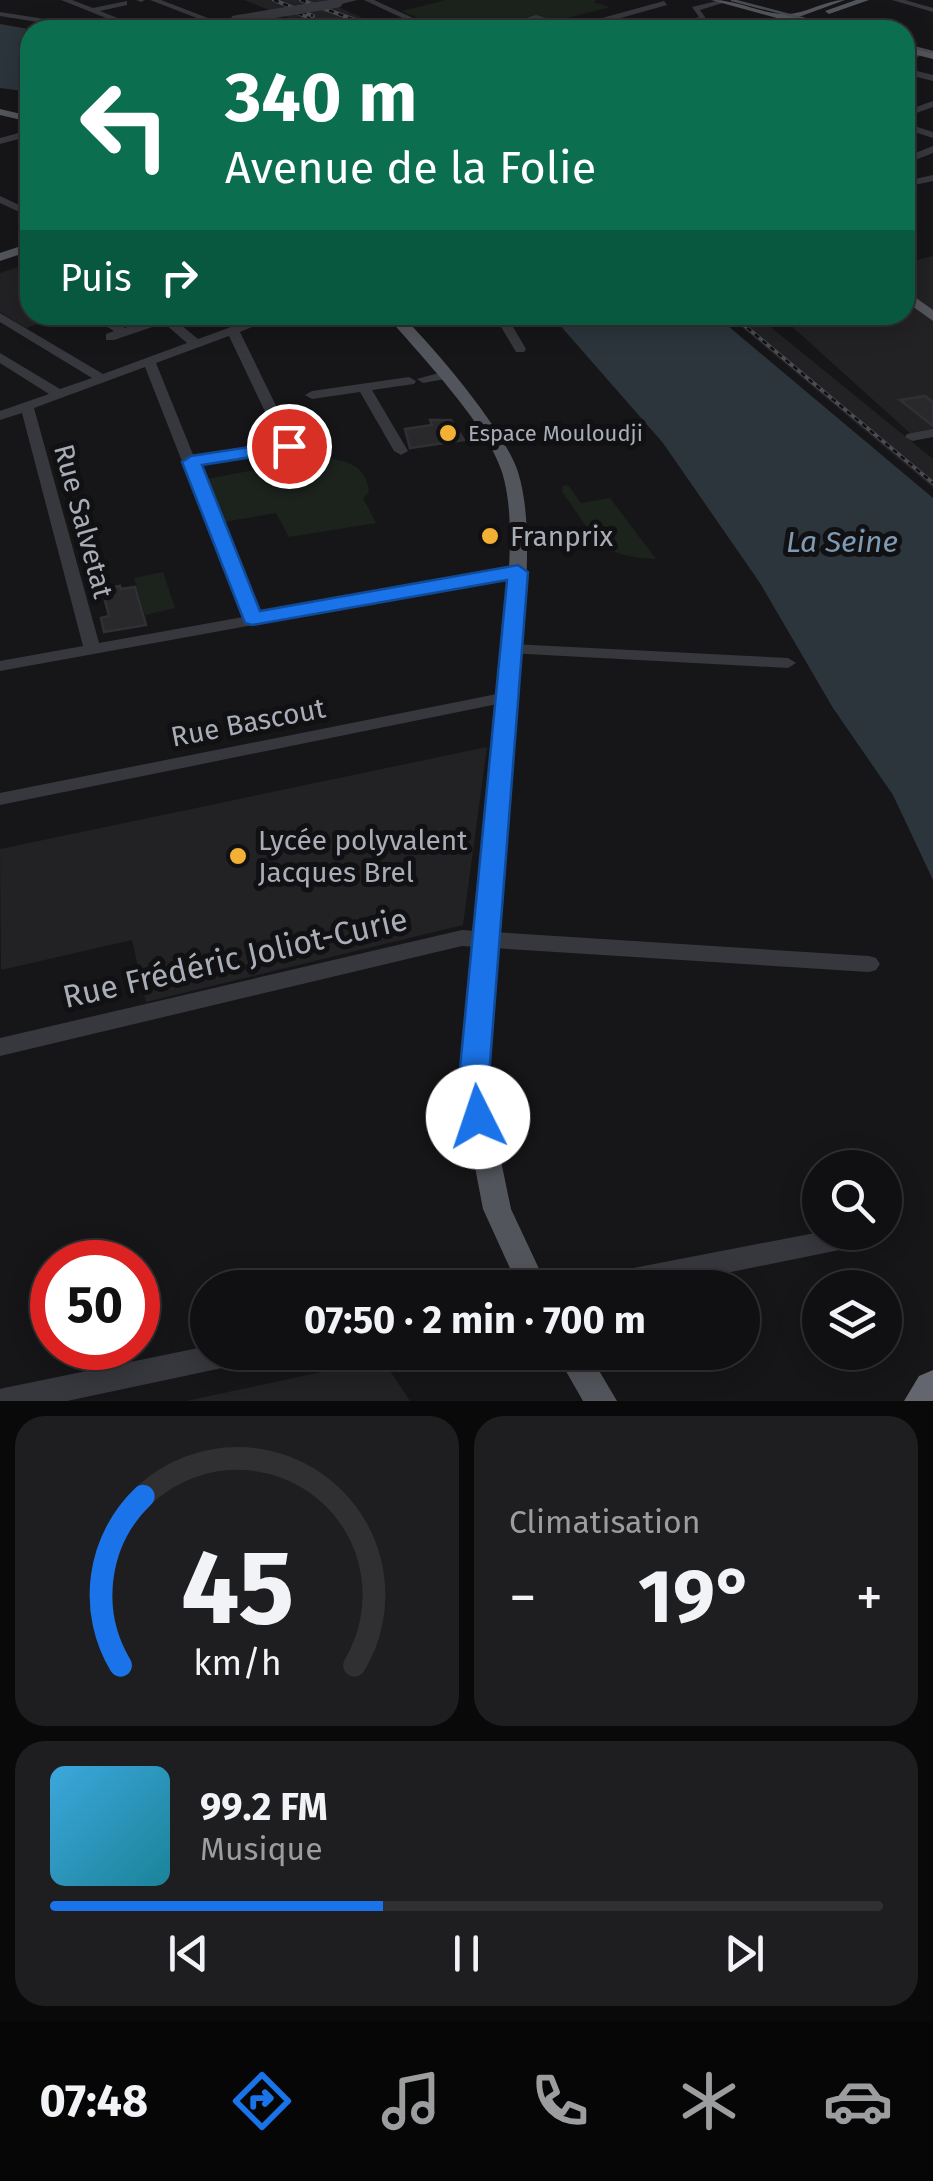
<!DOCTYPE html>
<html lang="fr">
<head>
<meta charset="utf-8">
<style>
  :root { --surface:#101012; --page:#1e1e20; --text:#f1f3f6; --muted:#9c9d9f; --line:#303032; --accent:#1a73e8 }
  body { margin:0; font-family:"Fira Sans",sans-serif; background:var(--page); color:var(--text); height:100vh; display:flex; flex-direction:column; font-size:38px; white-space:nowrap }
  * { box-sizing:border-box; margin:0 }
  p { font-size:32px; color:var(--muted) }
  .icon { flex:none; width:55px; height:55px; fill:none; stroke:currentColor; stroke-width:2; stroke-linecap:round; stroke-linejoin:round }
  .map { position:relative; height:1401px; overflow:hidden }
  .drawer { display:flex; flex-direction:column; gap:15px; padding:15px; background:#09090a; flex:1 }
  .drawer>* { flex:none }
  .hud { position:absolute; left:20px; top:20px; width:895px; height:305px; border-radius:30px; box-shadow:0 5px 25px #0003,0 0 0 2px var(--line); background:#0b6e4f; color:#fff; overflow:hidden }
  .buttons { position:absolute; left:802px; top:1150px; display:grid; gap:20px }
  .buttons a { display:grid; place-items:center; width:100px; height:100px; border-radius:50%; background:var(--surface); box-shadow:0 5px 25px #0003,0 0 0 2px var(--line); font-size:50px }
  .speed { position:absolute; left:30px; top:1240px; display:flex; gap:20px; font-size:50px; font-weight:700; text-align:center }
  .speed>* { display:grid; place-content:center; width:130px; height:130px; border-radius:50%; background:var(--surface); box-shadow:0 5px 25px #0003,0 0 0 2px var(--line); line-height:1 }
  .speed .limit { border:15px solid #d22; background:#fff; color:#111 }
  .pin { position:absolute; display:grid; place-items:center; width:85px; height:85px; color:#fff; margin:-42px; border:5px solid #fff; border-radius:50%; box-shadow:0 2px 10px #0007 }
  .me { position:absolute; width:110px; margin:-55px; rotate:356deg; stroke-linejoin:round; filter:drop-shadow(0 0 8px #0008) }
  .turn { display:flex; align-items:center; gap:35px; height:210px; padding:0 40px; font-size:45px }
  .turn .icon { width:130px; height:130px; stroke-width:2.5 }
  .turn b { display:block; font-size:70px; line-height:85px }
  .then { display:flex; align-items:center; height:95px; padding:0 40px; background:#0003; gap:20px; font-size:38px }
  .big { font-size:75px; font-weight:700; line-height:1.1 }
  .drawer .card { flex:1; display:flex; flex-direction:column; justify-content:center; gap:15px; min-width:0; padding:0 35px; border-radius:30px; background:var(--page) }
  .drawer .dial { align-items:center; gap:0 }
  .dial svg { height:260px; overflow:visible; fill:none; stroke:var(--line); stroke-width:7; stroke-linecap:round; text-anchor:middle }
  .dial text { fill:var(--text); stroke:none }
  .song { display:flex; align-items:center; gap:30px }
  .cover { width:120px; height:120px; border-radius:15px; background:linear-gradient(135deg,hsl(200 70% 55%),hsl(190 70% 35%)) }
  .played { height:10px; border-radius:5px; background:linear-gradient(90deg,var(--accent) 40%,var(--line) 40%) }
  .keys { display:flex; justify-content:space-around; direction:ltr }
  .heat { display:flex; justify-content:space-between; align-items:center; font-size:55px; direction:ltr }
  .drawer .tiles { flex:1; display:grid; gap:15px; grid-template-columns:1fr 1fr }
  .card:last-child { grid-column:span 2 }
  .trip { position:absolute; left:190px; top:1270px; width:570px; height:100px; border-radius:50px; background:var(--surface); box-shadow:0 5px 25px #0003,0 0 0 2px var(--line); font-weight:700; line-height:100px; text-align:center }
  .dock { display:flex; height:160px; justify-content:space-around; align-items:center; background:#060607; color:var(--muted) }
  .dock .icon { width:70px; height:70px }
  .dock .active { color:var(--accent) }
  .dock b { font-size:45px; color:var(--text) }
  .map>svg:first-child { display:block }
  .built { fill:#222225 }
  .green { fill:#1c231d }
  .water { fill:#2c353c }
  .building { fill:#29292c; stroke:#303034; stroke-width:2.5 }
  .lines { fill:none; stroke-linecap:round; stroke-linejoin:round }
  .minor { fill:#37383d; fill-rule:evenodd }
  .major { fill:#53555c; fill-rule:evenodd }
  .highway { fill:#63666e; fill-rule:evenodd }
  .tram { stroke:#4a4c52; stroke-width:2.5 }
  .rail-casing { stroke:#4a4c52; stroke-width:4 }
  .rail { stroke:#111113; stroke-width:2.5; stroke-dasharray:5; stroke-linecap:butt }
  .minor-bridge { stroke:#37383d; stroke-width:9 }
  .route { fill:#1a73e8; stroke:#114b97; stroke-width:2.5 }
  .poi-dot { fill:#f2b134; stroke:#111113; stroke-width:4 }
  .labels { text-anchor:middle; stroke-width:10; stroke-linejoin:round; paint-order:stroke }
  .far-poi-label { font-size:22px; fill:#a8adb8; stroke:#111113; text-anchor:start }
  .street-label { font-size:28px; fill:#a8adb8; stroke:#111113 }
  .poi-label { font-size:28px; fill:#a8adb8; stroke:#111113; text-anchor:start }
  .water-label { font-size:30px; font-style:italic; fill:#7f9bb3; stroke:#111113 }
  .near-street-label { font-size:32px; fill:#a8adb8; stroke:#111113 }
</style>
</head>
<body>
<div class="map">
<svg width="933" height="1401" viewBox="0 0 933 1401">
  <rect width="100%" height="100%" fill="#161618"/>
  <!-- built -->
  <path class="built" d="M244,0H324L388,30H319Z
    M933,256V430L912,435L787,322L809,318L807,315H905V286L913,281L905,274V263Z
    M30,263V315H64L26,328L0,312V273Z
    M727,315H756L933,459V488Z
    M487,747L463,925L146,1002L132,940L1,970L0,849Z
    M382,1359L410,1401H186Z"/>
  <!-- green -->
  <path class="green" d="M446,0H597L593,2L610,7L555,21L536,16L482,30H445L402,11Z
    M320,458C343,459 367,464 369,492L363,498L376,523L289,537L276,513L223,522L206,479Z
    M568,485L581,503L610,498L656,559C596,556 597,539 563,493L562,486Z
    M163,572L175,608L145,615L134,578Z"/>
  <!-- water -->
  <path class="water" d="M0,24L34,30H30V92L0,88Z
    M551,315H715L933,498V880L893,795L833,708L760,583L663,443Z"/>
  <!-- building -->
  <path class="building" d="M925,396L933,402V426L900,400Z
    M430,420H451L464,440L410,448L405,429L432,425Z
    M120,586L121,589L135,587L146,625L104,632L101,618L109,616L102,589Z"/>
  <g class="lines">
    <!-- minor -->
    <path class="minor" d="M61,0H72L93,8L127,1V5L100,11L147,30H136Z
      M136,0H145L141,2Z
      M150,0H161L239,30H228Z
      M341,0H357L338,5L334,3Z
      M364,0H374L439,30H428Z
      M721,0L726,2L700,10L707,20L671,30H658L699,17L692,7Z
      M892,0H905L933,8V12Z
      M664,1L667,5L578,30C564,30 552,21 538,20C522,19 505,30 489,30L536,15L573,26Z
      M0,12L102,28L106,30H87L0,16Z
      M920,50L923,55L905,61V55Z
      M905,68L933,75V81L905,74Z
      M933,101V107L905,117V111Z
      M905,123L933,132V138L905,129Z
      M30,130V136L0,144V138Z
      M933,146V153L905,164V157Z
      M933,175V181L905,187V181Z
      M0,196L30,210V217L0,203Z
      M0,313L103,374L187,343L164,323L114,340H106V334L114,331L88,315H103L125,328L156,315H169L198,339L264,315H281L240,332L300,455L298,458H288L284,451L197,465L258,614L518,567L526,572L518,577L0,671V661L83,646L22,413L0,420V411L49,394L0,363V353L60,389L92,378L0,322ZM229,336L280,443L194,457L156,363ZM145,367L243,617L99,643L34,408Z
      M395,315H440C430,321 403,324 392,318Z
      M494,315H506L526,349L524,352H516Z
      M446,371L451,372V378L423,383L417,379Z
      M409,377L416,381L414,384L372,390L408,451L401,455L394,451L360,392L312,399L305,395L312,391Z
      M933,429V437L912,441L905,437L907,434Z
      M512,644L788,658L796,663L788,668L506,653L504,649L506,645Z
      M507,692L513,693L516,697L513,701L0,805V793Z
      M462,930L869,956L876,958L880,964L876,970L869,972L462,946L0,1056V1038Z
      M885,1229L886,1232L883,1240L874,1243L652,1288H579L583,1280L592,1276L820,1232H885Z
      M208,1346V1352H254L250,1361L241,1364L67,1401H0V1389L4,1388Z"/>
    <!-- major -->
    <path class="major" d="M711,0C736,0 758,12 782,14C803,16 824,0 845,0L796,18L838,30C820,30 804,21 788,21C774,21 761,30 746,30L777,18Z
      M856,0H869L829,14L825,11Z
      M823,18L859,28L861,30H846L820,23Z
      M905,46L933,53V59L905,52Z
      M0,109L30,116V122L0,115Z
      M30,243V251L0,261V253Z
      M905,290L933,310V321L905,301Z
      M386,315H401C433,346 505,431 518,472C530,511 527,557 526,597L486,1089L511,1209L548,1288H519L483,1209L460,1089L508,597C509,557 514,511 502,472C487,424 419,354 386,315Z
      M555,1352H588L617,1401H583Z"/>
    <!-- highway -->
    <path class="highway" d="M933,1370V1401H904L919,1376Z"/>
    <!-- tram -->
    <path class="tram" d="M732,0L847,30
      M905,45L933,52"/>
    <!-- rail casing -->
    <g class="rail-casing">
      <path id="rail" d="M274,0L313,16
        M301,0L382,30
        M298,13L335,30
        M732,315L933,483"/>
    </g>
    <!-- rail -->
    <use href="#rail" class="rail"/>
    <!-- minor-bridge -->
    <path class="minor-bridge" d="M235,20L338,3"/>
  </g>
  <!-- route -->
  <path class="route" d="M289,441L296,442V450L202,465L260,611L518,565L528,572L488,1089L493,1117L489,1126L478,1129L468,1126L458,1089L507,580L252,625L245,623L182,462L191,456Z"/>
  <!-- markers -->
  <g class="poi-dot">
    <circle cx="448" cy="433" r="10"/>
    <circle cx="490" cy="536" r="10"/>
    <circle cx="238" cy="856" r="10"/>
  </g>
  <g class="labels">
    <!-- far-poi labels -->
    <g class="far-poi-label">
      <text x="468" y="441">Espace Mouloudji</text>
    </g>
    <!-- street labels -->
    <g class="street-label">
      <text transform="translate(84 521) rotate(75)" y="10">Rue Salvetat</text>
      <text transform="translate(248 722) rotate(-11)" y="10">Rue Bascout</text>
    </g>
    <!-- poi labels -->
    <g class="poi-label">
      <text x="510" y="546">Franprix</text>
      <text x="258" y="850">Lycée polyvalent<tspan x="258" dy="32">Jacques Brel</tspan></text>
    </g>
    <!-- water labels -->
    <g class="water-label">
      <text x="842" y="552">La Seine</text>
    </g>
    <!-- near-street labels -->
    <g class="near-street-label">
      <text transform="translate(235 958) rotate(-13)" y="11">Rue Frédéric Joliot-Curie</text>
    </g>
  </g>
</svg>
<div class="buttons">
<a><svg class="icon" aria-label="search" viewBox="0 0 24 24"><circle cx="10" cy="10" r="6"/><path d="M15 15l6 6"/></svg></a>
<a><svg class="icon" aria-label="layers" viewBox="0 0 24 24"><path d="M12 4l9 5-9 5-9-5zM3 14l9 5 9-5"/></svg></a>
</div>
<div class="speed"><div class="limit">50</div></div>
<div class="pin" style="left:289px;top:446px;background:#d93025"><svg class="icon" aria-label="arrive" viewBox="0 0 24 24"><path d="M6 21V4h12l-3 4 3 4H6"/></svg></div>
<svg class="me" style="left:478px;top:1117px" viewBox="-20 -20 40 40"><circle r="19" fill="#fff"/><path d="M0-13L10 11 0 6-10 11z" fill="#1a73e8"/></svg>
<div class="trip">07:50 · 2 min · 700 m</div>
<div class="hud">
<div class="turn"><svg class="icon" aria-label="left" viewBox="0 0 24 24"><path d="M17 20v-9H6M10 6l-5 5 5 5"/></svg><div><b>340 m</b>Avenue de la Folie</div></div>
<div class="then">Puis<svg class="icon" aria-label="right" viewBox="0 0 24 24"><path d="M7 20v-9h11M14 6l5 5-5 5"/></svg></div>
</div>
</div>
<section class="drawer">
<div class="tiles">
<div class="card dial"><svg viewBox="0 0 100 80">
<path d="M14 69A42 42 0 1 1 86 69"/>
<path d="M14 69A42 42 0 0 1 21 17" stroke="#1a73e8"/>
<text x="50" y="56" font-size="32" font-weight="700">45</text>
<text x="50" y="72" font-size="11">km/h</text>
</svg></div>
<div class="card"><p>Climatisation</p>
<div class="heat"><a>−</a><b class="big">19°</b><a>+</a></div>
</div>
<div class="card">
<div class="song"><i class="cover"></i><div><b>99.2 FM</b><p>Musique</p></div></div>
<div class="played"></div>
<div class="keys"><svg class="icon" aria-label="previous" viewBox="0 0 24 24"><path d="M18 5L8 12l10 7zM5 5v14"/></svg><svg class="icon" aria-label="pause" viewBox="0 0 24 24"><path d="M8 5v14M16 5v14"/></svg><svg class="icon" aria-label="next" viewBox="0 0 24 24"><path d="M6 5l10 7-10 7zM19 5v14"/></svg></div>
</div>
</div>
</section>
<nav class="dock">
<b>07:48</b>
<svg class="icon active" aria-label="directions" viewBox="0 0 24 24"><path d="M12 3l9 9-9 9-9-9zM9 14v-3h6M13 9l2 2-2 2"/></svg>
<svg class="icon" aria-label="music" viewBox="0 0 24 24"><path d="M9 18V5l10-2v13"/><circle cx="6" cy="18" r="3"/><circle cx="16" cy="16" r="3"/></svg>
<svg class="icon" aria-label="phone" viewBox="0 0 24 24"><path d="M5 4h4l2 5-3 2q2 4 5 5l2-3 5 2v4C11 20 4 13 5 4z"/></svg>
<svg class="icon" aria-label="climate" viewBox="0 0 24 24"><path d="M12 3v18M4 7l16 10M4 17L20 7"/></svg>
<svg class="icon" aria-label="car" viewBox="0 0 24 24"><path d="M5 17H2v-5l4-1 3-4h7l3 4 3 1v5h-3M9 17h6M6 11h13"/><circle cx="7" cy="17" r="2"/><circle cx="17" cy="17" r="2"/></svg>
</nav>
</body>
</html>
